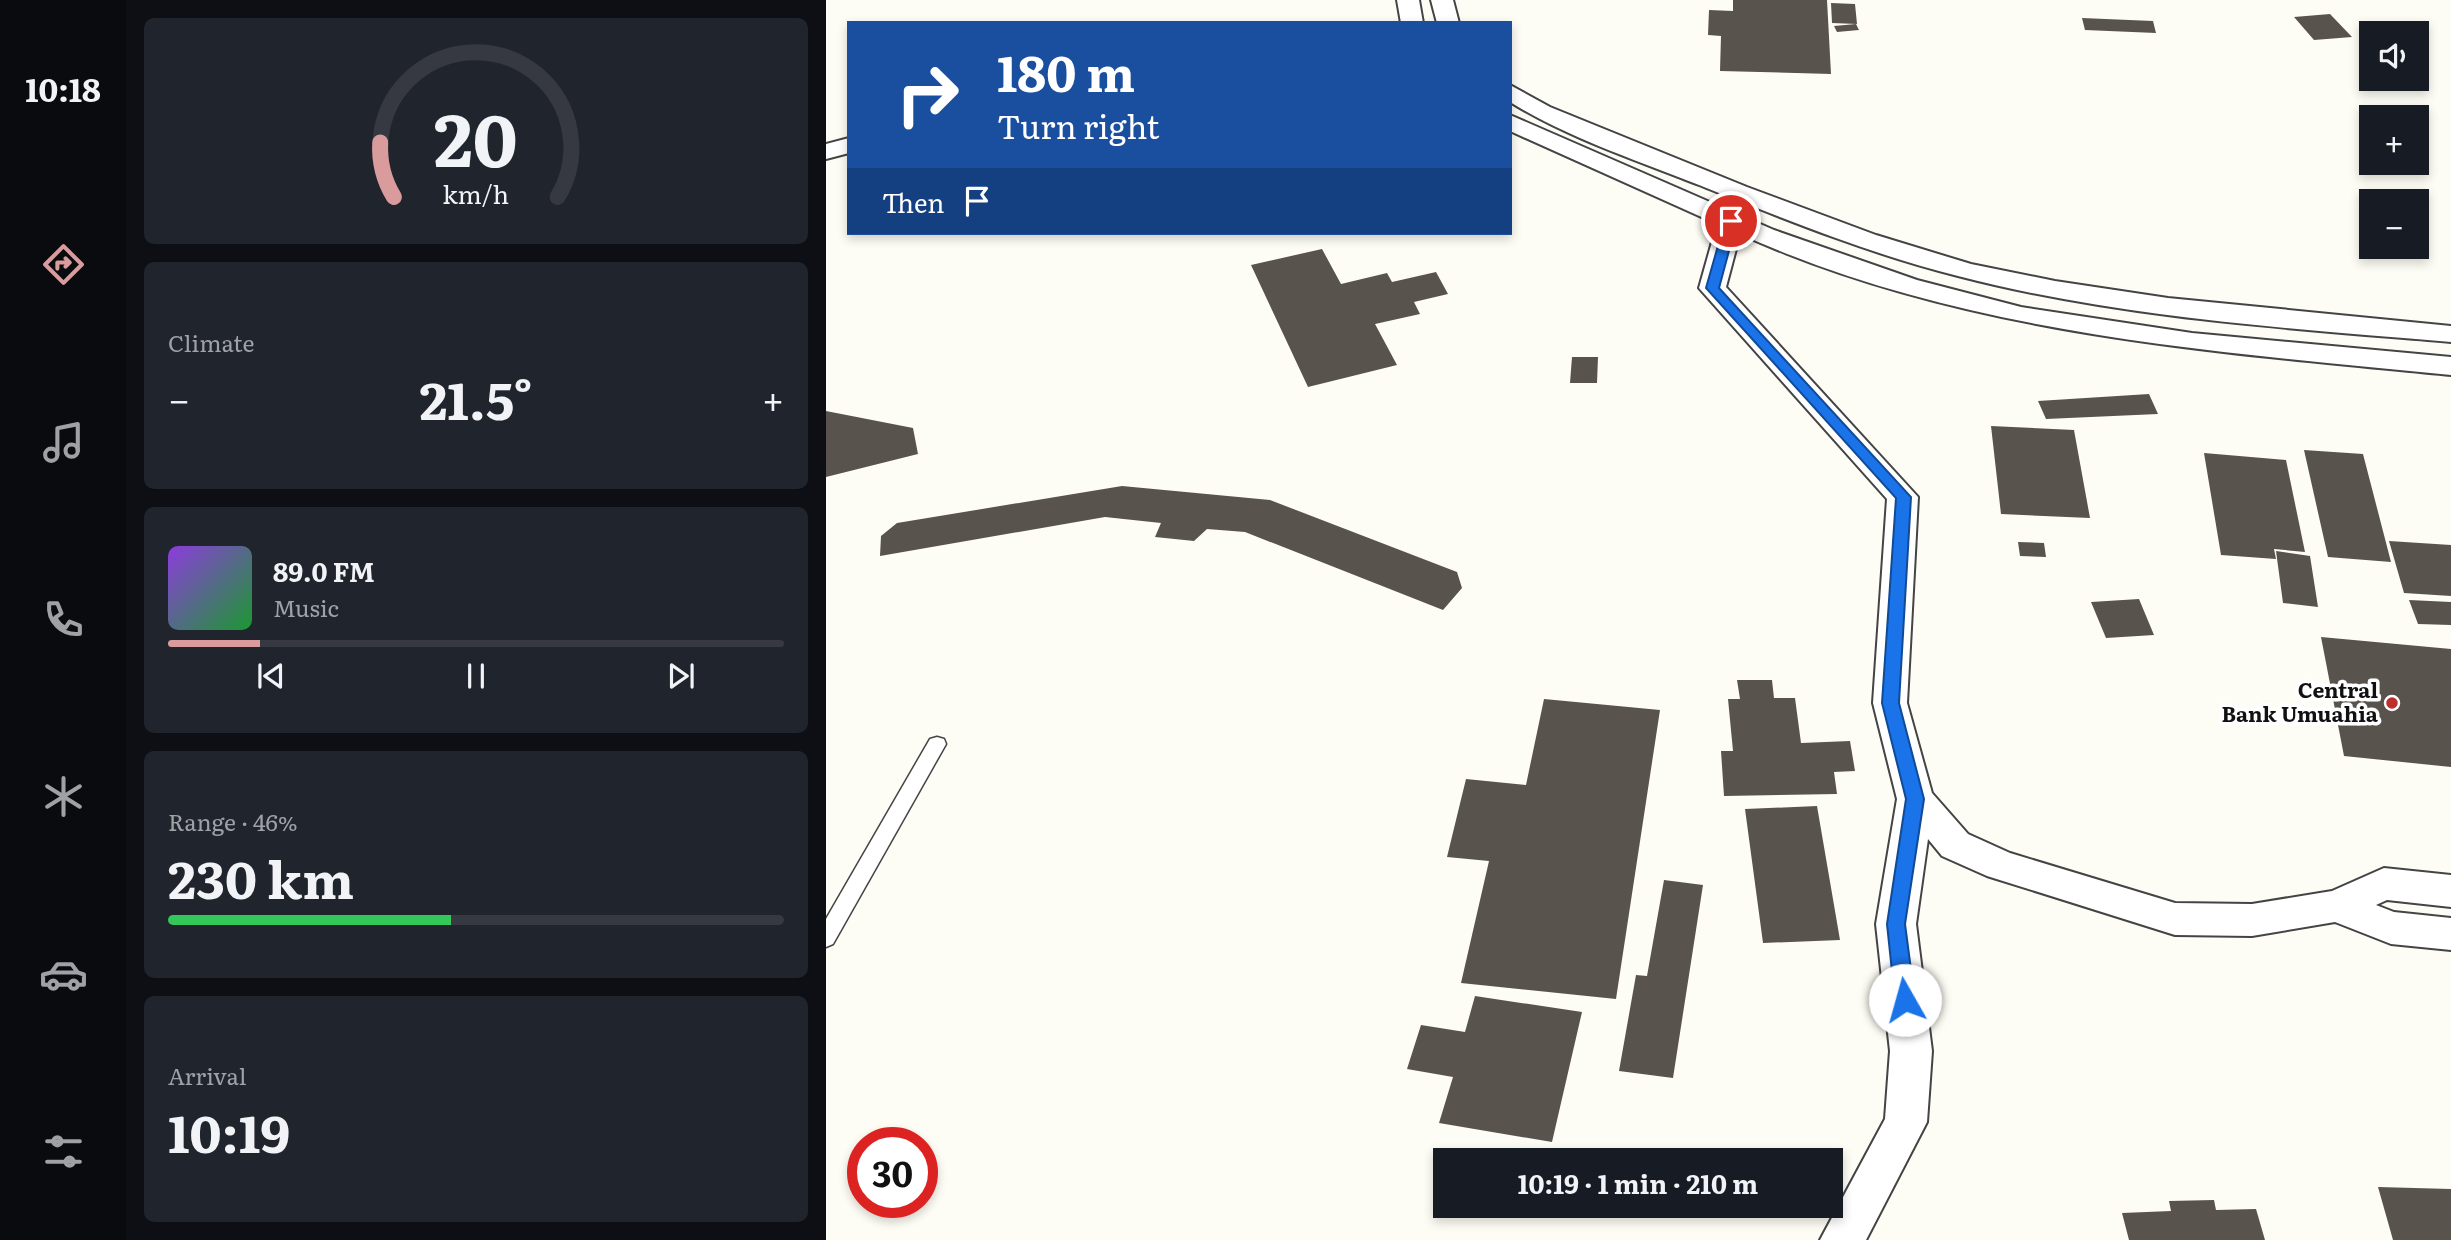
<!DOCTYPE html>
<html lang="en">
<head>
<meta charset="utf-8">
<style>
  :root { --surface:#171b24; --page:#20242c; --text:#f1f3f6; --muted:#9ea1a6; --line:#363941; --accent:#d99b9c }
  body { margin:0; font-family:Literata,serif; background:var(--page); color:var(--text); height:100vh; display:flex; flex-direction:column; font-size:26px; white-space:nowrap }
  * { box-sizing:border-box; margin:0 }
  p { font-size:23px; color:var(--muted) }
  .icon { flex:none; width:38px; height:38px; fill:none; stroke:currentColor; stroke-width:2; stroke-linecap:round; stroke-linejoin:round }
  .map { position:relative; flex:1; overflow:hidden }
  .details { display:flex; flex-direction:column; gap:18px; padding:18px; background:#0d0f14; width:700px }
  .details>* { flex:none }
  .guide { position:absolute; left:21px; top:21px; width:665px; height:214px; border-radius:0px; box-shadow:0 4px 10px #0003; background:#1a4fa0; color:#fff; overflow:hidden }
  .fabs { position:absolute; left:1533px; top:21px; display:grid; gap:14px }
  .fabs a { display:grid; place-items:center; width:70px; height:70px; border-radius:0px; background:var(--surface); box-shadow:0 4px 10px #0003; font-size:35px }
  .speed { position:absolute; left:21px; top:1127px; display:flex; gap:14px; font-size:35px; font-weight:700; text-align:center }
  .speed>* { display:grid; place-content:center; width:91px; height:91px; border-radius:50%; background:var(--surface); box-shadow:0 4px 10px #0003; line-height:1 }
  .speed .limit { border:10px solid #d22; background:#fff; color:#111 }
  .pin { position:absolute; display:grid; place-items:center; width:60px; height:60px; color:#fff; margin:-30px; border:4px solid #fff; border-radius:50%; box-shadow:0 2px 7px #0007 }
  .me { position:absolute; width:77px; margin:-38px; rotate:353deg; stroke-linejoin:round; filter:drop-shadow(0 0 5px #0008) }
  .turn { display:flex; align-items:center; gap:24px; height:147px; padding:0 35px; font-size:32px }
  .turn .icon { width:91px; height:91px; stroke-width:2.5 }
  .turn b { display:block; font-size:49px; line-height:60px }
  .then { display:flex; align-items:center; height:66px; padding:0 35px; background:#0003; gap:14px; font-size:26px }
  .big { font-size:52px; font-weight:700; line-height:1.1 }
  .details .card { flex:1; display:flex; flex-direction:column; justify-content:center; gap:10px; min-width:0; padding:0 24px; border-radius:10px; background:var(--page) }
  .details .dial { align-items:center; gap:0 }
  .dial svg { height:182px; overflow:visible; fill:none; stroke:var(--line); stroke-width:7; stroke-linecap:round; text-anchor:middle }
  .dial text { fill:var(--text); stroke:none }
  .song { display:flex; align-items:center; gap:21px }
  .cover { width:84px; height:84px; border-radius:10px; background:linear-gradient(135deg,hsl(270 70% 55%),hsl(130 70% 35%)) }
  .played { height:7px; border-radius:4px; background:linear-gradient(90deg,var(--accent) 15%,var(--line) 15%) }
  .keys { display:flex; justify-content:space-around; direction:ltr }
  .heat { display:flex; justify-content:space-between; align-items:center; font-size:38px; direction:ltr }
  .charge { height:10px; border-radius:5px; background:linear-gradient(90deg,#34c759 46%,var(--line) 0) }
  .trip { position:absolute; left:607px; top:1148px; width:410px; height:70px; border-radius:0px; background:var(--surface); box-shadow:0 4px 10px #0003; font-weight:700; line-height:70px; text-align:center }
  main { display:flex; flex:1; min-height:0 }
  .menu { display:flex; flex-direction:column; width:126px; justify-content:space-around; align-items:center; background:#090b0e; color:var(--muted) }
  .menu .icon { width:49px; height:49px }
  .menu .on { color:var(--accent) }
  .menu b { font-size:32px; color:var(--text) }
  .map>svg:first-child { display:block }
  .building { fill:#59534e }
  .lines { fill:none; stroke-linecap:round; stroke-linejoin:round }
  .lane-casing { stroke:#444; stroke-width:3 }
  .street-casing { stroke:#444; stroke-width:4 }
  .lane { fill:#fff; fill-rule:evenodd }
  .street { fill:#fff; fill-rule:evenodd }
  .route { fill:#1a73e8; stroke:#114b97; stroke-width:2 }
  .poi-dot { fill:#bb2f2f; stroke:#fff; stroke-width:2.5 }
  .labels { text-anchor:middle; stroke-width:7; stroke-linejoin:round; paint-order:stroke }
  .poi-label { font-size:21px; font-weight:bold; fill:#111; stroke:#fff; text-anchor:end }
</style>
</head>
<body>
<main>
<nav class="menu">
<b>10:18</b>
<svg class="icon on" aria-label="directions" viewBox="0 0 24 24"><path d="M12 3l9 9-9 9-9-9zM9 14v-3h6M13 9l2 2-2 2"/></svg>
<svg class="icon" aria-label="music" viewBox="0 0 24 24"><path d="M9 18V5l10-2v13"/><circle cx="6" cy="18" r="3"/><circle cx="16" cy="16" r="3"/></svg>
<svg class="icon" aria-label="phone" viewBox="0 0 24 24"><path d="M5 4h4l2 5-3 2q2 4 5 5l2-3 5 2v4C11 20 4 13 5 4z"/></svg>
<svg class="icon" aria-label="climate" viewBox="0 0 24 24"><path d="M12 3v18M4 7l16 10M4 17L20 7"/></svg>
<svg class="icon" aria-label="car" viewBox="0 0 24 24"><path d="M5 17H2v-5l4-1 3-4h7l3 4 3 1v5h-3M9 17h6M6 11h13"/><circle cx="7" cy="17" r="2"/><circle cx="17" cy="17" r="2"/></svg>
<svg class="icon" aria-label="filters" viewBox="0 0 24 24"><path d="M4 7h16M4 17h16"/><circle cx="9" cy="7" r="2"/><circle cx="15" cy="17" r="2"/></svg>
</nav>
<section class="details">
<div class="card dial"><svg viewBox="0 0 100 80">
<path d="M14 69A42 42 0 1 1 86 69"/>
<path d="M14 69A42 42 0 0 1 8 45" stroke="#d99b9c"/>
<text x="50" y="56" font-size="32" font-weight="700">20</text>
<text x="50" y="72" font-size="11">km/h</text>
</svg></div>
<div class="card"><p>Climate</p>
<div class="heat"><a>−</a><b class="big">21.5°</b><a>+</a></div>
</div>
<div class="card">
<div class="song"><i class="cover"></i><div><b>89.0 FM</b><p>Music</p></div></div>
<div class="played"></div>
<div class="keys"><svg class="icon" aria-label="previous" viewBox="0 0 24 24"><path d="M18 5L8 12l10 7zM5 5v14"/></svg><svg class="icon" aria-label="pause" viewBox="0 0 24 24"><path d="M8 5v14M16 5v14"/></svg><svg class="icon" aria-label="next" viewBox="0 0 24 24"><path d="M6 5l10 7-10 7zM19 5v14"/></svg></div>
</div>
<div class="card"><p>Range · 46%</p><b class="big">230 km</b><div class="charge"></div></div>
<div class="card"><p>Arrival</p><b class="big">10:19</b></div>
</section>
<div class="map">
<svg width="1625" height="1240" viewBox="0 0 1625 1240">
  <rect width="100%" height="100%" fill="#fefdf5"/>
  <!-- building -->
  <path class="building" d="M907,0H1001L1005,74L894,71L895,36L882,35L883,10L907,11Z
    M1005,3L1029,4L1031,24L1006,23Z
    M1504,14L1526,37L1488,40L1468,17Z
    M1256,18L1327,21L1330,33L1259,30Z
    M1030,24L1033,30L1011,32L1008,26Z
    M496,249L515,284L561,273L566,282L610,272L622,294L588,302L594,314L549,324L571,365L482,387L425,265Z
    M746,357H772L771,383H744Z
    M1323,394L1332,414L1220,419L1212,401Z
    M0,411L87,428L92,454L0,477Z
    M1165,426L1248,430L1264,518L1175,514Z
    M1478,450L1537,454L1565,562L1502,557Z
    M1378,453L1460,460L1479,552L1448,549L1450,559L1395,555Z
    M296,486L444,500L631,572L636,588L617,610L419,532L381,529L368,541L329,537L335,523L279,517L54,556L55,536L71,523Z
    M1563,541L1625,545V596L1578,593Z
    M1192,542L1218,543L1220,557L1194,556Z
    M1450,551L1484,556L1492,607L1457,603Z
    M1313,599L1328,635L1280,638L1265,602Z
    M1583,600L1625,602V625L1592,624Z
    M1495,637L1625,649V767L1518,756Z
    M911,680H946L948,698H969L975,743L1024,741L1029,771L1008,772L1011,794L898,796L895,751H907L902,699H914Z
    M718,699L834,710L790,999L635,983L663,861L621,857L640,779L700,785Z
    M991,806L1014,940L937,943L919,809Z
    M838,880L877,885L847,1078L793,1071L810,975L821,976Z
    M649,996L756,1012L726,1142L613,1123L627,1077L581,1069L595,1025L639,1032Z
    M1552,1187L1625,1189V1240H1567Z
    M1388,1200L1390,1210L1430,1209L1439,1240H1303L1296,1213L1345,1211L1343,1201Z"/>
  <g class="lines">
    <!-- lane casing -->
    <g class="lane-casing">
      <path id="lane" d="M111,737L118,739L120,744L7,944L0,947V919L104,739Z"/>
    </g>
    <!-- street casing -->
    <g class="street-casing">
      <path id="street" d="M571,0H593L597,23H575Z
        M605,0H627L633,23H611Z
        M684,85L724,107L921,187L1050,235L1145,264L1229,281L1342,298L1625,326V342C1460,328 1293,318 1132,276C1044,254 958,219 873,185C810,160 742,138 684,102Z
        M684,115L948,230L1091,280L1195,307L1366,333L1625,357V375C1384,351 1138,335 914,234L900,287L1092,497L1081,703L1106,793L1142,834L1184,853L1349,903L1426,904L1506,891L1558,868L1625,875V907L1561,900L1550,905L1568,912L1625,918V950L1565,944L1509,922L1426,936L1349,935L1161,876L1116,856L1102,839L1090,924L1106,1051L1101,1122L1040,1240H994L1059,1119L1064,1051L1050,924L1071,799L1047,703L1061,499L873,288L891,224L684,131Z
        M23,138V153L0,159V144Z"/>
    </g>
    <!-- lane -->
    <use href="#lane" class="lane"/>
    <!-- street -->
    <use href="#street" class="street"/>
  </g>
  <!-- route -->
  <path class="route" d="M905,217L911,221L893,288L1085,497L1073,703L1098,799L1079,924L1089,1000L1086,1006H1072L1069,1000L1061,924L1080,799L1056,703L1070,498L880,288L899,221Z"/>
  <!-- markers -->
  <circle class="poi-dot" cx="1566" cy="703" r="7"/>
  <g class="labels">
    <!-- poi labels -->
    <g class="poi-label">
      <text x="1552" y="698">Central<tspan x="1552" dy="24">Bank Umuahia</tspan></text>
    </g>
  </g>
</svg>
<div class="fabs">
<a><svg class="icon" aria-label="sound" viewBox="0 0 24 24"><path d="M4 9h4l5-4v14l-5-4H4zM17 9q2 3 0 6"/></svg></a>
<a>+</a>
<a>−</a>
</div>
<div class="speed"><div class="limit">30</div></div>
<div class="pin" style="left:905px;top:221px;background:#d93025"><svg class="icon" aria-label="arrive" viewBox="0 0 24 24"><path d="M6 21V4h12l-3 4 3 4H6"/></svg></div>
<svg class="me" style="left:1079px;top:1000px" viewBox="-20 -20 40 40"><circle r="19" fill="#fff"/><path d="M0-13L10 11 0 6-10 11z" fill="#1a73e8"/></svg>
<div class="trip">10:19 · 1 min · 210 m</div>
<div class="guide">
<div class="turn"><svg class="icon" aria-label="right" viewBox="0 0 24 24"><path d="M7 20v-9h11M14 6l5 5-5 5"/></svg><div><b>180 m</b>Turn right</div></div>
<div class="then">Then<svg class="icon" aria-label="arrive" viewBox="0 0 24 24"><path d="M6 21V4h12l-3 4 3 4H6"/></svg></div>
</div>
</div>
</main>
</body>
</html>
